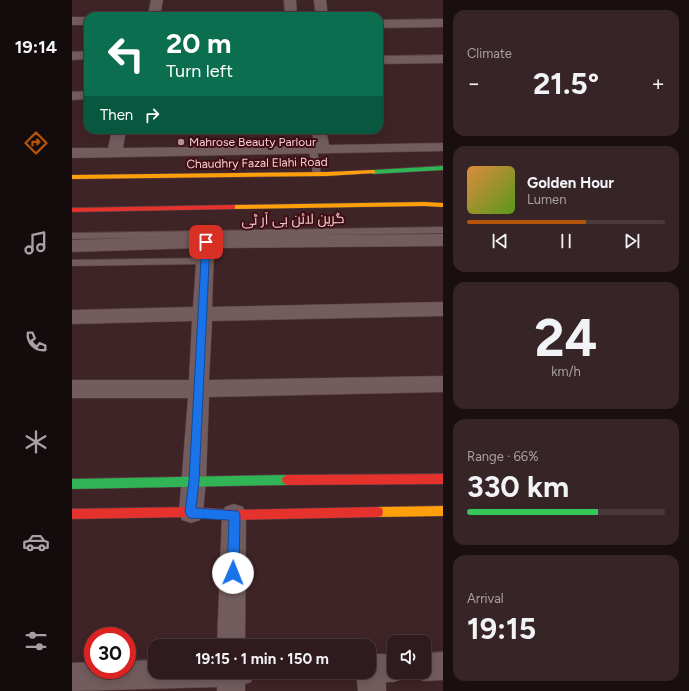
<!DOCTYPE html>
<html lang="en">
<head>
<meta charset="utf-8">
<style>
  :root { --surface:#2f1b1d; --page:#372426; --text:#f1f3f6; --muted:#a7a1a4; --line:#4a393b; --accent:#b45309 }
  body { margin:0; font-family:Figtree,Cairo,sans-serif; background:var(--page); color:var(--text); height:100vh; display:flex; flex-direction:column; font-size:15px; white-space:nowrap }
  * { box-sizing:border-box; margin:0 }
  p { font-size:13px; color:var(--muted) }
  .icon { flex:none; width:22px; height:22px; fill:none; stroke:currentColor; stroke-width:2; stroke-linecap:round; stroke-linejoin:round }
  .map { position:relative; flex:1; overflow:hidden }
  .sheet { display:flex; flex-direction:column; gap:10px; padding:10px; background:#1a0f10; width:246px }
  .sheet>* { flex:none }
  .guide { position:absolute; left:12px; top:12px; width:299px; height:122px; border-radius:12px; box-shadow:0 2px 10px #0003,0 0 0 1px var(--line); background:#0b6e4f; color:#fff; overflow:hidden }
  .buttons { position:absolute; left:315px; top:635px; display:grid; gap:8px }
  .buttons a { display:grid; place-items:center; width:44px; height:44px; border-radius:8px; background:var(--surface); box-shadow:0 2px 10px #0003,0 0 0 1px var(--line); font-size:20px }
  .speed { position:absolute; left:12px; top:627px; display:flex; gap:8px; font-size:20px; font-weight:700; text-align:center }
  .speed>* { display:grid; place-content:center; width:52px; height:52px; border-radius:50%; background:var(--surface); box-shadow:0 2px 10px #0003,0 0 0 1px var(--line); line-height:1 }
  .speed .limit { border:6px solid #d22; background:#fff; color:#111 }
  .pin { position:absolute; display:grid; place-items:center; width:34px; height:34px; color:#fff; margin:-17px; border-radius:8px; box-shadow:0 2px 6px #0006 }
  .me { position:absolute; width:44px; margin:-22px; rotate:1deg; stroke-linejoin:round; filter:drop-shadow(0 0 3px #0008) }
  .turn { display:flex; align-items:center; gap:14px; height:84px; padding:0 16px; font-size:18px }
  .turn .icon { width:52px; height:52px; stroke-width:2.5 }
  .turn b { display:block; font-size:28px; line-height:34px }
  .then { display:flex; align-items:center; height:38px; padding:0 16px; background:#0003; gap:8px; font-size:15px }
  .big { font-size:30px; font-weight:700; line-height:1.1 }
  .sheet .widget { flex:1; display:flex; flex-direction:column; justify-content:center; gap:6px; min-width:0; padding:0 14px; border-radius:12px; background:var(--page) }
  .sheet .dial { align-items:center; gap:0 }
  .dial b { font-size:52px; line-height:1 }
  .song { display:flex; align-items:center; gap:12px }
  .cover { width:48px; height:48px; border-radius:6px; background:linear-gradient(135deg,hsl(30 70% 55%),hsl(90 70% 35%)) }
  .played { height:4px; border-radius:2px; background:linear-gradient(90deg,var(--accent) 60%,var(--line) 60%) }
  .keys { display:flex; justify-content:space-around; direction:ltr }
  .heat { display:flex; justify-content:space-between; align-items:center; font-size:22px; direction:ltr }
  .charge { height:6px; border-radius:3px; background:linear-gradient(90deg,#34c759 66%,var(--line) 0) }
  .trip { position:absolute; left:76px; top:639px; width:228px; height:40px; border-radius:12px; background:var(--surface); box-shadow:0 2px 10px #0003,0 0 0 1px var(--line); font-weight:700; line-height:40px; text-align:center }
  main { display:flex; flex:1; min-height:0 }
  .tabs { display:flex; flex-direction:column; width:72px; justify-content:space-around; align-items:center; background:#130b0c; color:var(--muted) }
  .tabs .icon { width:28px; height:28px }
  .tabs .on { color:var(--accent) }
  .tabs b { font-size:18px; color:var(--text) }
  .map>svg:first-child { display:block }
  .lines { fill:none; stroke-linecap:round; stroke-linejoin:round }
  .lane-casing { stroke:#5a4143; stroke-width:1 }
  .street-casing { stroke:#5a4143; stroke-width:1 }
  .fast-casing { stroke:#5a4143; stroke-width:1 }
  .slow-casing { stroke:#5a4143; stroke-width:1 }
  .jam-casing { stroke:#5a4143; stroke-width:1 }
  .lane { fill:#725c5e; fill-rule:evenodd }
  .street { fill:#725c5e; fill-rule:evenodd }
  .fast { fill:#30b455; fill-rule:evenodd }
  .slow { fill:#ff9f0a; fill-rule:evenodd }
  .jam { fill:#e5322d; fill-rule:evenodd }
  .route { fill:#1a73e8; stroke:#114b97 }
  .poi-dot { fill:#b59597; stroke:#400d15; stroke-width:1.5 }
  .labels { text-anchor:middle; stroke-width:4; stroke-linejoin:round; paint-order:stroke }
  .far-poi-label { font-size:12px; fill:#f5d2d3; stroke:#400d15; text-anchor:start }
  .far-street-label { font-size:12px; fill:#f5d2d3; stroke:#400d15 }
  .street-label { font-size:14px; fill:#f5d2d3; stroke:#400d15 }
</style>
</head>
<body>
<main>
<nav class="tabs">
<b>19:14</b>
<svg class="icon on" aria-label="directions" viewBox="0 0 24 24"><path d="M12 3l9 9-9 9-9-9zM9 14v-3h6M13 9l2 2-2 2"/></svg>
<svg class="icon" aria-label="music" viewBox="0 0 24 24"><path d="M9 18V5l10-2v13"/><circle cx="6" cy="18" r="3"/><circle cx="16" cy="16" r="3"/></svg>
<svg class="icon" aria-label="phone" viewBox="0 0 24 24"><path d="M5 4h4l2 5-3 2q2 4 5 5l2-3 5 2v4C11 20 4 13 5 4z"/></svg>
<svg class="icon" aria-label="climate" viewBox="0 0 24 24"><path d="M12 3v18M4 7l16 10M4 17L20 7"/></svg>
<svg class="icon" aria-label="car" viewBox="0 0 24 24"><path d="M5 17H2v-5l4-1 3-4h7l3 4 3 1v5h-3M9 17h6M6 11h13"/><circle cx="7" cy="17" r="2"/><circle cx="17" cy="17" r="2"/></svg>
<svg class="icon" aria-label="filters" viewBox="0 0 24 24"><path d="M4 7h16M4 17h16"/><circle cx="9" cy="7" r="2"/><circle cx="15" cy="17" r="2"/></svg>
</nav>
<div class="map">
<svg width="371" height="691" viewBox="0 0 371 691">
  <rect width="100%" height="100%" fill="#3f2427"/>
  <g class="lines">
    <!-- lane casing -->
    <g class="lane-casing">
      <path id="lane" d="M238,148H241L245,150L249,174L248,176H242L241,174L237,150Z
        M371,227V233L0,239V233Z
        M133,258L137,261L133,264L0,266V260Z"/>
    </g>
    <!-- street casing -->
    <g class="street-casing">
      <path id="street" d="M79,0H91L88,16H76Z
        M212,0H224L225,16H213Z
        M242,0H254L256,16H244Z
        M0,17H16V25H0Z
        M371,19V27L307,28V20Z
        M16,51V59L0,60V52Z
        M371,55V63L307,64V56Z
        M16,91V99L0,100V92Z
        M40,130H54L51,148L242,146L240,130H254L257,145L371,143V151L0,158V148H36Z
        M371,234V246L142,248L140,307L371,302V316L140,321L137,380L371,376V392L137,397L134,481L131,512L128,520L119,523L110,520L107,512L116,398H0V380H117L120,321L0,324V310L121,307L125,248L0,252V240L134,236Z
        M162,504L171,507L174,515L173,646H145L150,515L153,507Z
        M371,652V680L352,681L342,677L340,672H352V653Z
        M299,654H322V672H334L332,678L322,682H314V691H286L284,672H297V655Z
        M83,660V672H183L179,682L173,684V691H145V687L0,691V663L21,662V670H55V661Z"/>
    </g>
    <!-- fast casing -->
    <g class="fast-casing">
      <path id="fast" d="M371,166V170L301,174L297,172L301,170Z
        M215,475L219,477L220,480L219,483L215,485L0,489V479Z"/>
    </g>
    <!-- slow casing -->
    <g class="slow-casing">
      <path id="slow" d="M301,170L303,171V173L255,176L0,179V175L255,172Z
        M352,202L371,203V207L352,206L160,209L156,207L160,205Z
        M371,506V516L306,517L302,516L301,512L302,508L306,507Z"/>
    </g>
    <!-- jam casing -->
    <g class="jam-casing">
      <path id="jam" d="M160,205H163V209L0,212V208Z
        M371,474V484L215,485L211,483L210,480L211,477L215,475Z
        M119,507L162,510L306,507L310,508L311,512L310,516L306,517L162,520L119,517L0,519V509Z"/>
    </g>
    <!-- lane -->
    <use href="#lane" class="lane"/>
    <!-- street -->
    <use href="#street" class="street"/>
    <!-- fast -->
    <use href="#fast" class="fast"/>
    <!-- slow -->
    <use href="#slow" class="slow"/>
    <!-- jam -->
    <use href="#jam" class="jam"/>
  </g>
  <!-- route -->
  <path class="route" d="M134,239L138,242L127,481L124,508L166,511L168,515L167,573L165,577L161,579L157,577L155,573L157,520L118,518L115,516L113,512L117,481L130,242Z"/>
  <!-- markers -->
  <circle class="poi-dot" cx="109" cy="142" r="4"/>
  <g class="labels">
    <!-- far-poi labels -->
    <g class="far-poi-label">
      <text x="117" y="146">Mahrose Beauty Parlour</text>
    </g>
    <!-- far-street labels -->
    <g class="far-street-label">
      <text transform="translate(185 163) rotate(-1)" y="4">Chaudhry Fazal Elahi Road</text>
    </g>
    <!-- street labels -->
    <g class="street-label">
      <text transform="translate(221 219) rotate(-1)" y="5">گرین لائن بی آر ٹی</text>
    </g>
  </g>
</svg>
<div class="buttons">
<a><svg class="icon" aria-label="sound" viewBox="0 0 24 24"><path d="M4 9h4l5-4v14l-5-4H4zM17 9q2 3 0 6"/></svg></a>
</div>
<div class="speed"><div class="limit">30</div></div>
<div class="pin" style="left:134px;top:242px;background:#d93025"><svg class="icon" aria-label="arrive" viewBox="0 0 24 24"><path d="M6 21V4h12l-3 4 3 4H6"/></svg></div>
<svg class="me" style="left:161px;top:573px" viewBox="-20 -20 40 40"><circle r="19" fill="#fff"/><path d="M0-13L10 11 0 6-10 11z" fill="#1a73e8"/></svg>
<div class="trip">19:15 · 1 min · 150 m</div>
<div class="guide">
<div class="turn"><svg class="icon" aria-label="left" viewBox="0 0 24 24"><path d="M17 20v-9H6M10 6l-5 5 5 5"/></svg><div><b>20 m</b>Turn left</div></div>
<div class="then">Then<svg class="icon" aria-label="right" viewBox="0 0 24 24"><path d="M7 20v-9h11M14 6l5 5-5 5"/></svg></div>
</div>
</div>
<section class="sheet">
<div class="widget"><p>Climate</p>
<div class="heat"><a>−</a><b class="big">21.5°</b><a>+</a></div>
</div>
<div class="widget">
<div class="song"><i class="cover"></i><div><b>Golden Hour</b><p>Lumen</p></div></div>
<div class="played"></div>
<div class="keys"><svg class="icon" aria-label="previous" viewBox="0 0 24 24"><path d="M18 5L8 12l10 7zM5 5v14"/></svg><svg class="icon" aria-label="pause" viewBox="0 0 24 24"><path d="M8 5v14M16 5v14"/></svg><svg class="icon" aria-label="next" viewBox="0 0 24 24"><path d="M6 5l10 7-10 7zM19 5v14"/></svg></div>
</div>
<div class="widget dial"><b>24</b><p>km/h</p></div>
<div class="widget"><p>Range · 66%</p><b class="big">330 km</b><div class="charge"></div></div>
<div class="widget"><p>Arrival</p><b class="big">19:15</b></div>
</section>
</main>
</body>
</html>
